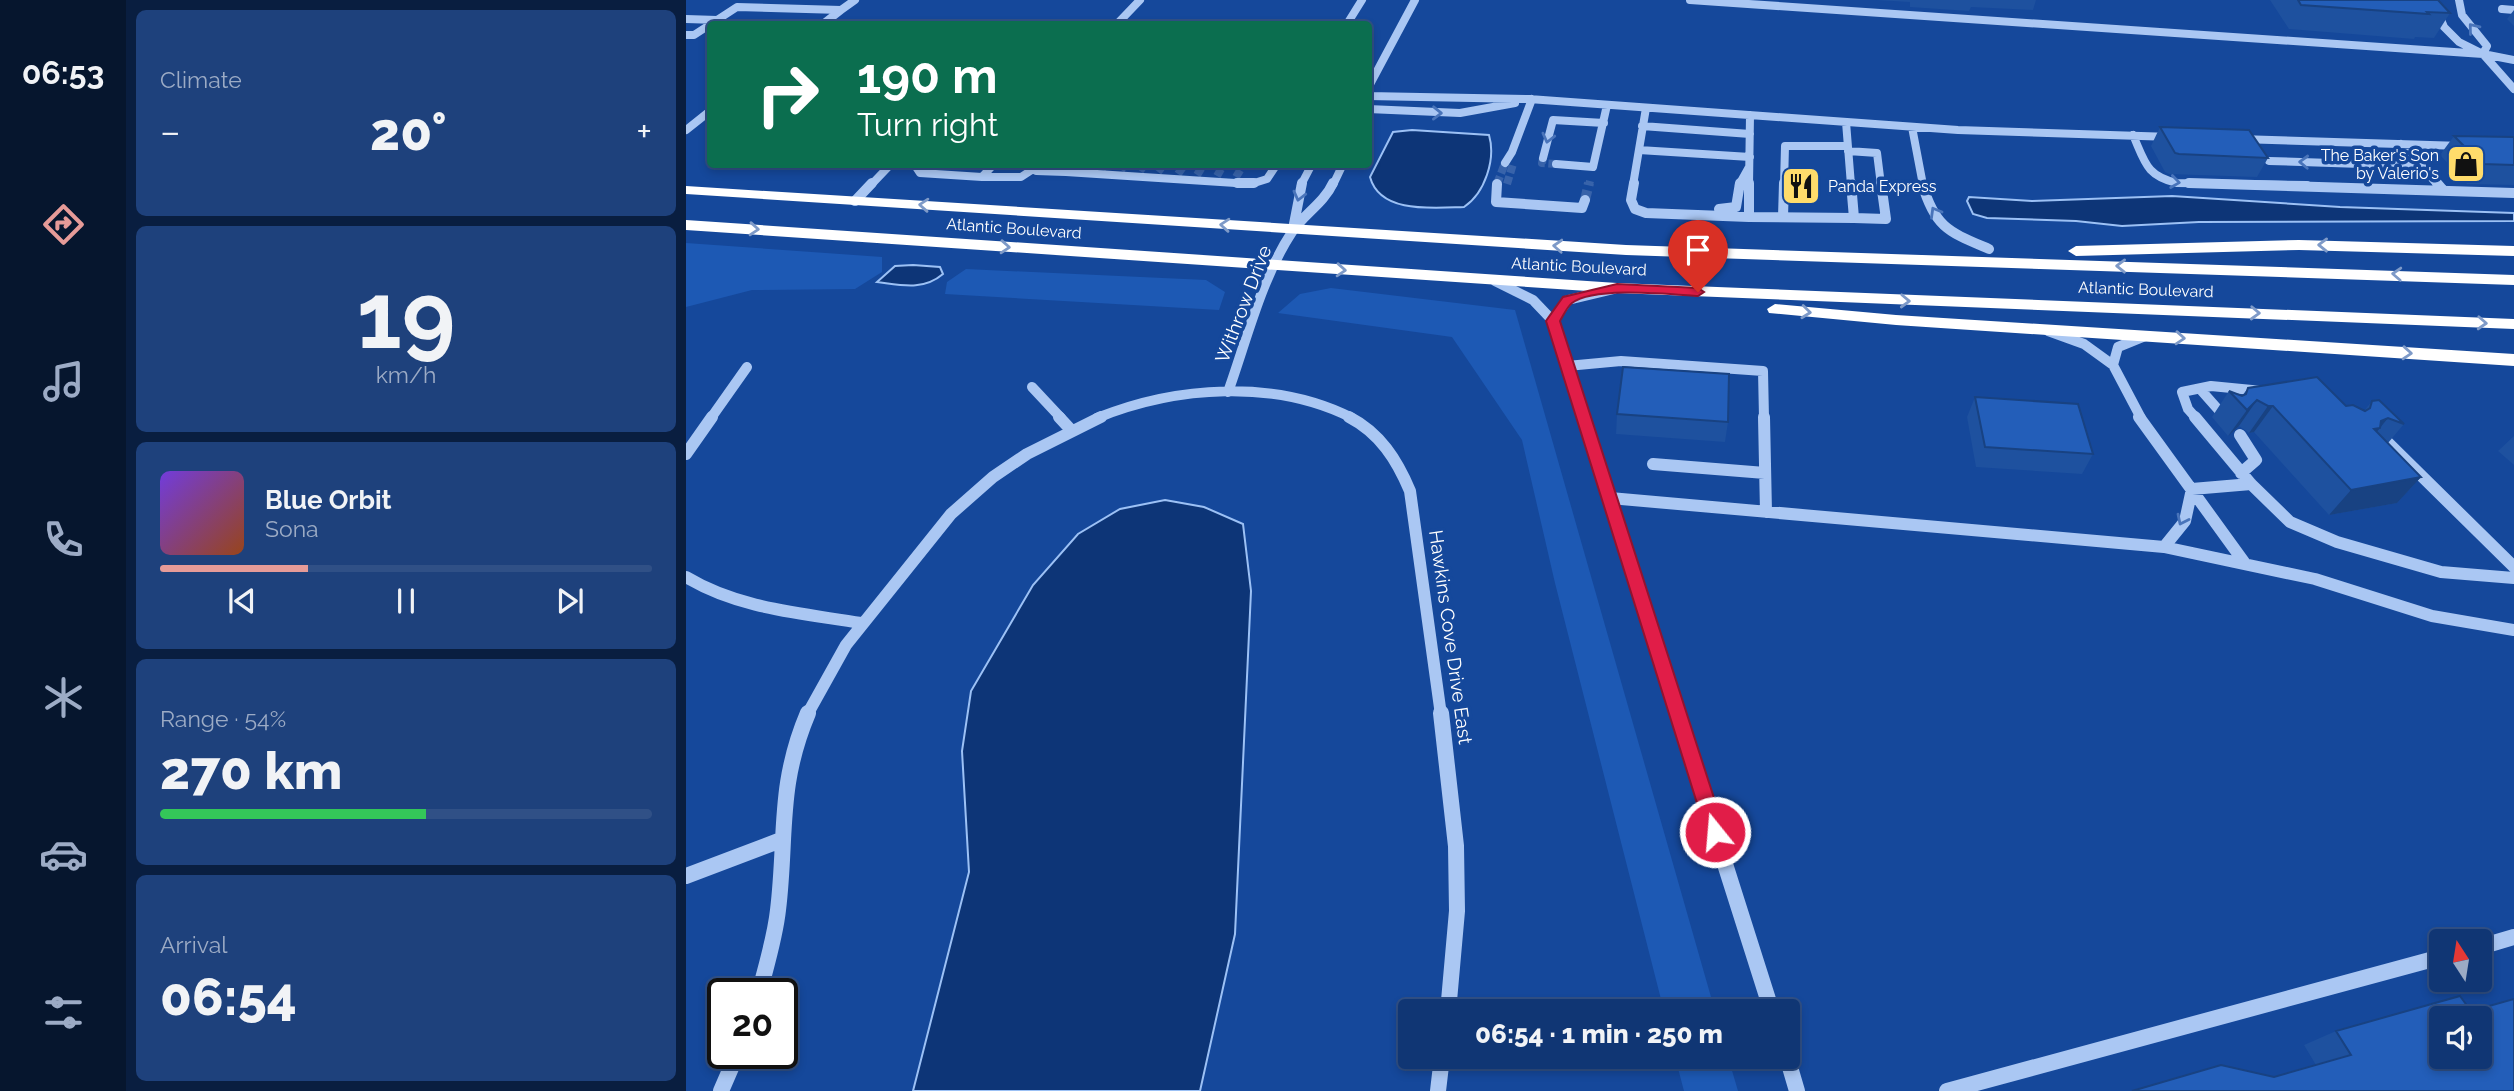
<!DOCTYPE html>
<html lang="en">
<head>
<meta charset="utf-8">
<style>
  :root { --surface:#103674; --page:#1e417c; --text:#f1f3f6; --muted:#9cabc5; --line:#305086; --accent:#e69b98 }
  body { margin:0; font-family:Raleway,sans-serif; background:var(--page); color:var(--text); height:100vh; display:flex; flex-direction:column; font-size:26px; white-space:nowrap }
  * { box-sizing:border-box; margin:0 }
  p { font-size:23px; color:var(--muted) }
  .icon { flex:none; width:38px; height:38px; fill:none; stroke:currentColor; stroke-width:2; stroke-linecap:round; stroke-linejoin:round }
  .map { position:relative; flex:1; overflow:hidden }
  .details { display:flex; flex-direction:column; gap:10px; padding:10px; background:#091e40; width:560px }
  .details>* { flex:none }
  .hud { position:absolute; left:21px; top:21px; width:665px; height:147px; border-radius:7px; box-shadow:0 4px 10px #0003,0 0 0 2px var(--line); background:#0b6e4f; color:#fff; overflow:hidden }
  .needle { width:46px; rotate:348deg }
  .fabs { position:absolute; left:1743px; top:929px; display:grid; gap:14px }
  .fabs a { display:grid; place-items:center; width:63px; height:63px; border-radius:7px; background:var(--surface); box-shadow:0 4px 10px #0003,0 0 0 2px var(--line); font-size:35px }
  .speed { position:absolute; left:21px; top:978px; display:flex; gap:14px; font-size:35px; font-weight:700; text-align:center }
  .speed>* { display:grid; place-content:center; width:91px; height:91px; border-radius:50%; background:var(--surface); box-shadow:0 4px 10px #0003,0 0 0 2px var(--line); line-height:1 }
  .speed .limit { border:4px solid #111; border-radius:10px; background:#fff; color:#111 }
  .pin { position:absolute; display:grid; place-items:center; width:60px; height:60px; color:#fff; margin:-72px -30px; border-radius:50% 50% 50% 0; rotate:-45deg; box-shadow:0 0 7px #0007 }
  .pin .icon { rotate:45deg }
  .me { position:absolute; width:77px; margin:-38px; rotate:343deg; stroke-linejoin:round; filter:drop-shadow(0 0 5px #0008) }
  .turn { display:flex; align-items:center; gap:24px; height:147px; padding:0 35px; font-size:32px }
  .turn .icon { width:91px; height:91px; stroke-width:2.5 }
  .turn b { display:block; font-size:49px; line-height:60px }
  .big { font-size:52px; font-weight:800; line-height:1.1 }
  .details .widget { flex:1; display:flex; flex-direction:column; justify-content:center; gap:10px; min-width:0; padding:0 24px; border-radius:10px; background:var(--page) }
  .details .dial { align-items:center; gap:0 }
  .dial b { font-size:91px; line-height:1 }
  .song { display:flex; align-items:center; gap:21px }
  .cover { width:84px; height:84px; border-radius:10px; background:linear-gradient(135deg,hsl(260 70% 55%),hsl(20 70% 35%)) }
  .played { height:7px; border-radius:4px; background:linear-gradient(90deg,var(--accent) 30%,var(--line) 30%) }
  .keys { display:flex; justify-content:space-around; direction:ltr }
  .heat { display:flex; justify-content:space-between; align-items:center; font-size:38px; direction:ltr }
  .charge { height:10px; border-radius:5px; background:linear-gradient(90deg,#34c759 54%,var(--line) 0) }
  .trip { position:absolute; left:712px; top:999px; width:402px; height:70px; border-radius:7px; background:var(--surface); box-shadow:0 4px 10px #0003,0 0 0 2px var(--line); font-weight:800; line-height:70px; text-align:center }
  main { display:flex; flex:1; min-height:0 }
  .tab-bar { display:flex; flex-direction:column; width:126px; justify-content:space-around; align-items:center; background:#06162e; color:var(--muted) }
  .tab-bar .icon { width:49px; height:49px }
  .tab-bar .selected { color:var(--accent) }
  .tab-bar b { font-size:32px; color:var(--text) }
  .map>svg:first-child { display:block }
  .green { fill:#1d59b4 }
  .water { fill:#0d3577; stroke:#9cc1f5; stroke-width:2 }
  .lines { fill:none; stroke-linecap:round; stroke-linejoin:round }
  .minor-tunnel-far1 { stroke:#3863aa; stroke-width:8; stroke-dasharray:8 3.5; stroke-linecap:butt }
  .minor-tunnel { stroke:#3863aa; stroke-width:10; stroke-dasharray:10 5; stroke-linecap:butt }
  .minor-far3 { stroke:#aac7f3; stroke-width:8 }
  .minor-far2 { stroke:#aac7f3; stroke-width:10 }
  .minor-far1 { stroke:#aac7f3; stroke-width:12 }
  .minor { stroke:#aac7f3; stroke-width:16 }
  .highway { fill:#fff; fill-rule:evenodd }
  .wall { fill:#1e519f }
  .shaded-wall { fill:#184282 }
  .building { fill:#235eb9; stroke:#184282; stroke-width:2; fill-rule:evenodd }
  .oneway { stroke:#4974ba }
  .oneway2 { stroke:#7e9ac8 }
  .route { fill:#e11d48; stroke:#92132f; stroke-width:2 }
  .labels { text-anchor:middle; stroke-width:7; stroke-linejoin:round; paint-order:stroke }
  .far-poi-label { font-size:16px; fill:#fff; stroke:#15489b; text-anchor:end }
  .far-street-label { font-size:16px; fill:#fff; stroke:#15489b }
  .street-label { font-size:19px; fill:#fff; stroke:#15489b }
</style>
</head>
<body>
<main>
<nav class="tab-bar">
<b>06:53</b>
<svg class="icon selected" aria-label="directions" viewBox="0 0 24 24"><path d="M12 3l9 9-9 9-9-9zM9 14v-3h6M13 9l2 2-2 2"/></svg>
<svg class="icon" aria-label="music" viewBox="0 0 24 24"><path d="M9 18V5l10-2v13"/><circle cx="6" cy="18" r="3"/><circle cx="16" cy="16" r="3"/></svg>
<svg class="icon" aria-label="phone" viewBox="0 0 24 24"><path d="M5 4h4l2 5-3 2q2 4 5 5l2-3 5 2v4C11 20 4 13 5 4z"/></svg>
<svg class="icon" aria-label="climate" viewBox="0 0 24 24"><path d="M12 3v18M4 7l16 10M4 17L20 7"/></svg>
<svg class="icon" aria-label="car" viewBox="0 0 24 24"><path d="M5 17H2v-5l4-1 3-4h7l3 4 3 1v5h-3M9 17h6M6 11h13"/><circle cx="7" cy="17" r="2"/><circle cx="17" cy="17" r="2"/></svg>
<svg class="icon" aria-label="filters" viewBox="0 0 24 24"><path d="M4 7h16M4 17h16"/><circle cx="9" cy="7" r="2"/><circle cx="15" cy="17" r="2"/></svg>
</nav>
<section class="details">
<div class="widget"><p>Climate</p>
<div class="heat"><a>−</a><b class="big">20°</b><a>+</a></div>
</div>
<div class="widget dial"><b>19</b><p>km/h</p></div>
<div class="widget">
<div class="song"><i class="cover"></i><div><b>Blue Orbit</b><p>Sona</p></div></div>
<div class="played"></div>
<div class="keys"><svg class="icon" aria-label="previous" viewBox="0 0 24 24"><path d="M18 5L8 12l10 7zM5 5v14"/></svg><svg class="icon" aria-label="pause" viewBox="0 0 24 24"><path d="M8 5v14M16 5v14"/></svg><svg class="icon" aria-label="next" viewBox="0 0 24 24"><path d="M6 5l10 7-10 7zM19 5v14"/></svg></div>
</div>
<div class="widget"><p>Range · 54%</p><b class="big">270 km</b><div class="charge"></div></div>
<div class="widget"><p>Arrival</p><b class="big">06:54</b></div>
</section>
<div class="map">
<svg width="1828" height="1091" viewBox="0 0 1828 1091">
  <rect width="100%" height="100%" fill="#15489b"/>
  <!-- green -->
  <path class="green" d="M0,243L196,257V272L169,289L66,290L0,307Z
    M280,269L520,280L539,292L533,310L259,294L261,282Z
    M645,288L829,310L1029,1011H978L869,583L836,440L766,337L592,313L614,294Z
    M989,1057H1042L1052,1091H998Z"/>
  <!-- water -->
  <path class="water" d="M726,130L803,135C810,159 799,193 778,207C747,208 694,214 684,177L707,132Z
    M1486,196L1654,207L1828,213V221L1513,222L1436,226L1390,221L1301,218L1287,214L1281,201L1283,197L1346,201Z
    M227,265L254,267L257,274C237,291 215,285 191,282L209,266Z
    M479,500L518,507L557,524L565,591L549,934L514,1091H227L283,872L276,751L285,691L347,585L392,534L434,509Z"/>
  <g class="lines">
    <!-- minor-tunnel-far1 -->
    <path class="minor-tunnel-far1" d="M857,158L856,163L870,164
      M416,169L420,164
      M435,170L439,164
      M454,171L459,164
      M472,172L478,164
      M492,174L499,164
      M511,175L518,164
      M531,176L538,164
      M550,177L558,164
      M811,184L819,163
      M821,184L827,164
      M903,185L904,181"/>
    <!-- minor-tunnel -->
    <path class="minor-tunnel" d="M899,200L903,183"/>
    <!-- minor-far3 -->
    <path class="minor-far3" d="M1004,0L1797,54L1828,60
      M1747,0L1758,27L1773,42L1797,54L1828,89
      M1773,0L1776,15L1801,46L1797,54
      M1816,9L1828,10
      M0,19L31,20
      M137,24L155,10
      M431,24L454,0
      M661,24L676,0
      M0,35H8L51,7L155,10L169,0
      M682,88L729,0
      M682,96L843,99L1272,130L1486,137
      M682,109L774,113L829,103
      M1160,122L1165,185
      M956,126L1064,134
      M1226,127L1237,185
      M0,130L24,111
      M1447,135C1459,162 1460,176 1491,183L1621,185
      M1553,139L1776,146
      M1715,144L1752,185
      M953,150L1064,157
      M1162,151L1191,153L1195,185
      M857,158L867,120L918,123
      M1583,161L1736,166
      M819,163L826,152L846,99
      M233,164L230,167L234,173L296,177L308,164
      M387,164L380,172L565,184L581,179L591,164
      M870,164L907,167L921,105
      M350,171L380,172
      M296,177H335L355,164
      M185,185L205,164
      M615,185L626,164
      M647,185L657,164
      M947,185L960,108
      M1053,185L1063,167
      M1063,185L1064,115
      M1098,185L1099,146H1161"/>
    <!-- minor-far2 -->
    <path class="minor-far2" d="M551,183H568
      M948,183L945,200L949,209L960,213L1063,217V183
      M1165,183L1168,218L1200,219L1195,183
      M1236,183C1249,228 1263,232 1303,249
      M1503,183L1828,193
      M1751,183L1757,190
      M811,184L810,202L896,208L899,200
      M169,201L186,183
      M1033,209L1050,207L1054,183
      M1063,217L1168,218
      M1097,217L1098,183
      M607,229L616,183
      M809,281L847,300L867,321L898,418
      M867,321L882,300L928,289
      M1362,331L1398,344L1427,365L1455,418
      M1427,365L1432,347L1459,336
      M881,366L935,361L1077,371L1078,418
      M346,387L375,418
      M1514,389L1537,415
      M542,392C561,339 575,279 606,232C618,214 638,203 647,183
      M25,418L61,367
      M411,418C490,386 589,379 666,418
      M1510,418L1502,409L1496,392L1525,386L1576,391"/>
    <!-- minor-far1 -->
    <path class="minor-far1" d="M373,417L385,430
      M663,417C694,433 711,460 724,491L755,715
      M897,417L992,715
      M1078,417L1080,512
      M1453,417L1558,562
      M1509,417L1565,484L1604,522L1651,542L1755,572L1828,578
      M1691,432L1828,567
      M1554,435L1570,460L1555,473
      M0,454L26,417
      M967,464L1079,473
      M924,498L1478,547L1629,579L1746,616L1828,630
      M1478,547L1499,521L1506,489L1565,484
      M0,577C53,609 115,613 175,623
      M121,715L160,645L265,514L307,477L341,454L415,417"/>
    <!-- minor -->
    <path class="minor" d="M755,713L770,846L771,911L762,1012
      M991,713L1086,1012
      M0,876L95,840
      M1794,947L1828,937
      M73,994C80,966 89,938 92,910C101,836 91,786 122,713
      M1101,1057L1111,1091
      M35,1091L51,1054
      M752,1091L756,1057
      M1261,1091L1755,957"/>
    <!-- highway -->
    <path class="highway" d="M0,186L940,245L1828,275V285L940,255L0,194Z
      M0,220L931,283L1828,319V329L931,293L0,230Z
      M1613,240L1828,246V256L1613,250L1390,256L1382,251L1390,246Z
      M1089,304L1210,315L1828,354V366L1210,325L1083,313L1081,309Z"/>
  </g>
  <!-- wall -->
  <path class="wall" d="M1190,0H1350L1347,10L1285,7L1283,11L1224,7V2Z
    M1584,0H1752L1764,13L1748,38L1729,37L1728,39L1603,29Z
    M1828,10V26L1821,19Z
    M1474,127L1582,158L1571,177L1483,174L1479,172L1465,146Z
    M1768,136L1828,137V185L1781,184L1754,155Z
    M1562,388L1660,406L1678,411L1686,401L1718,424L1702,443L1735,477L1711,503L1643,515L1568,432L1563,433L1553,426L1542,436L1526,417L1543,391L1556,396Z
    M1289,397L1407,454L1396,474L1290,467L1281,417Z
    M931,414L1042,422L1039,442L930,434Z
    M1828,436V465L1812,451Z
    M1785,1011L1828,1091L1588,1077L1630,1065L1618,1045L1650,1031Z"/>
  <!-- shaded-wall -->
  <path class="shaded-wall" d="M1571,400L1553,426L1542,436L1561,410Z
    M1582,406H1587L1568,432L1563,433Z
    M1702,418L1672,455L1688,429L1695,421Z
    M1735,477L1711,503L1643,515L1665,490Z"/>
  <!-- building -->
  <path class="building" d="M1612,0H1752L1764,13L1741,12L1743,14L1615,5Z
    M1474,127L1563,130L1582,158L1493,154L1489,153Z
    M1768,136L1828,137V165L1796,164Z
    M937,367L1043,374L1042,422L931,414Z
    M1631,377L1660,406L1667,405L1679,411L1684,408L1686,401L1693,400L1718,424L1702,418L1695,421L1694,428L1688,429L1735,477L1665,490L1587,406H1582L1571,400L1561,410L1543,391L1556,396L1560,394L1562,388Z
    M1289,397L1392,404L1407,454L1299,447Z
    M1774,996L1785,1011L1828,999V1091H1446L1535,1065L1588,1077L1665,1055L1650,1031ZM1755,1018H1794V1057H1755Z"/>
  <!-- one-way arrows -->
  <defs><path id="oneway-chevron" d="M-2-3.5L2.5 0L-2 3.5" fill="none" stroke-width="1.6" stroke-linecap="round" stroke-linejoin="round" transform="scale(1.75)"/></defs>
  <g class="oneway">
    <use href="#oneway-chevron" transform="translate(1787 28) rotate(-129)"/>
    <use href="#oneway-chevron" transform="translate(751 113) rotate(1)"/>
    <use href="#oneway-chevron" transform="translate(862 138) rotate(104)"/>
    <use href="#oneway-chevron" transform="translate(1618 162) rotate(-178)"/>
    <use href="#oneway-chevron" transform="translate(1489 182) rotate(8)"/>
    <use href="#oneway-chevron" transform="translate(613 196) rotate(104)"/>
    <use href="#oneway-chevron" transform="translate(1249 212) rotate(-120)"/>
    <use href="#oneway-chevron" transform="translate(1496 520) rotate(116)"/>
  </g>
  <g class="oneway2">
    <use href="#oneway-chevron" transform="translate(238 205) rotate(-176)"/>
    <use href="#oneway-chevron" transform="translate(539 225) rotate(-176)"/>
    <use href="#oneway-chevron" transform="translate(68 229) rotate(4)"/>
    <use href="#oneway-chevron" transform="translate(1637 245) rotate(-179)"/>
    <use href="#oneway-chevron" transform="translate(872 246) rotate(-177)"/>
    <use href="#oneway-chevron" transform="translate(319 247) rotate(4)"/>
    <use href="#oneway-chevron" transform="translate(1435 266) rotate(-179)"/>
    <use href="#oneway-chevron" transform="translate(655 270) rotate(4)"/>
    <use href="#oneway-chevron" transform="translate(1711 274) rotate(-177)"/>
    <use href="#oneway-chevron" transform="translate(1219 301) rotate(2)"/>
    <use href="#oneway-chevron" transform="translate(1120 312) rotate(6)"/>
    <use href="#oneway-chevron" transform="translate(1569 313) rotate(2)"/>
    <use href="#oneway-chevron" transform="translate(1796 323) rotate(3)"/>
    <use href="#oneway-chevron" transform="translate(1494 338) rotate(4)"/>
    <use href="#oneway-chevron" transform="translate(1721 353) rotate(4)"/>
  </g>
  <!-- route -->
  <path class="route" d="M931,284L1012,288L1018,292L1012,296C983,294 908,286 886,303C881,307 877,316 874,321L1039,832L1036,838L1029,841L1022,838L1020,832L860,321L877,297Z"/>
  <!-- icons -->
  <defs>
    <g id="shop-square" transform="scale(2.0125)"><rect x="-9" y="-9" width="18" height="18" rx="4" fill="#ffdc6b" stroke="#15489b"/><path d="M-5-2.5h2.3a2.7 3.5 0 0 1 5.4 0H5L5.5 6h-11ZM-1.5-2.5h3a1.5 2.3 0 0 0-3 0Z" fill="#111"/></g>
    <g id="restaurant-square" transform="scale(2.0125)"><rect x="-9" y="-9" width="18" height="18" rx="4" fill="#ffdc6b" stroke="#15489b"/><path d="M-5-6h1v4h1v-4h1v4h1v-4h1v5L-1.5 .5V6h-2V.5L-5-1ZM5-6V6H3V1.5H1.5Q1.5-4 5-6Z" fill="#111"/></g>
  </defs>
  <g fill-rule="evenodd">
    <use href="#shop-square" x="1780" y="164"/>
    <use href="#restaurant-square" x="1115" y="186"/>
  </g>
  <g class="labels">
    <!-- far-poi labels -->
    <g class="far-poi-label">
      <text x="1753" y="161">The Baker's Son<tspan x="1753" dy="18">by Valerio's</tspan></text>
      <text x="1142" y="192" text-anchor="start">Panda Express</text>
    </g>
    <!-- far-street labels -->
    <g class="far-street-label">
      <text transform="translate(328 228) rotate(4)" y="6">Atlantic Boulevard</text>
      <text transform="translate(893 266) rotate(3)" y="6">Atlantic Boulevard</text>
      <text transform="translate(1460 289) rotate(2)" y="6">Atlantic Boulevard</text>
    </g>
    <!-- street labels -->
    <g class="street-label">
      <text transform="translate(557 304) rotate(-69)" y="7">Withrow Drive</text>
      <text transform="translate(765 637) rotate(82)" y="7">Hawkins Cove Drive East</text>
    </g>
  </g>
</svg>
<div class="fabs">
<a><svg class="needle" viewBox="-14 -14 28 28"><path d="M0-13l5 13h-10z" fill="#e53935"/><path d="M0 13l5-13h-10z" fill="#9cabc5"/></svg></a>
<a><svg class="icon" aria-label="sound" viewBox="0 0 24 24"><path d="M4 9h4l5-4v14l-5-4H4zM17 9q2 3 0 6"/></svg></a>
</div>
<div class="speed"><div class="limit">20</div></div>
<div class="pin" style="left:1012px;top:292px;background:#d93025"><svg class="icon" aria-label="arrive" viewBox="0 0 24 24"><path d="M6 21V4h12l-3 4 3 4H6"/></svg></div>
<svg class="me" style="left:1029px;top:832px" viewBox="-20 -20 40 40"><circle r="17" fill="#e11d48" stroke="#fff" stroke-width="3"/><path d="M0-11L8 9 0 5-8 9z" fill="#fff"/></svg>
<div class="trip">06:54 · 1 min · 250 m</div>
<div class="hud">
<div class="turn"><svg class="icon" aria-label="right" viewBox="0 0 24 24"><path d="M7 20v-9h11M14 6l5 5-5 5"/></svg><div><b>190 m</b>Turn right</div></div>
</div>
</div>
</main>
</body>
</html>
